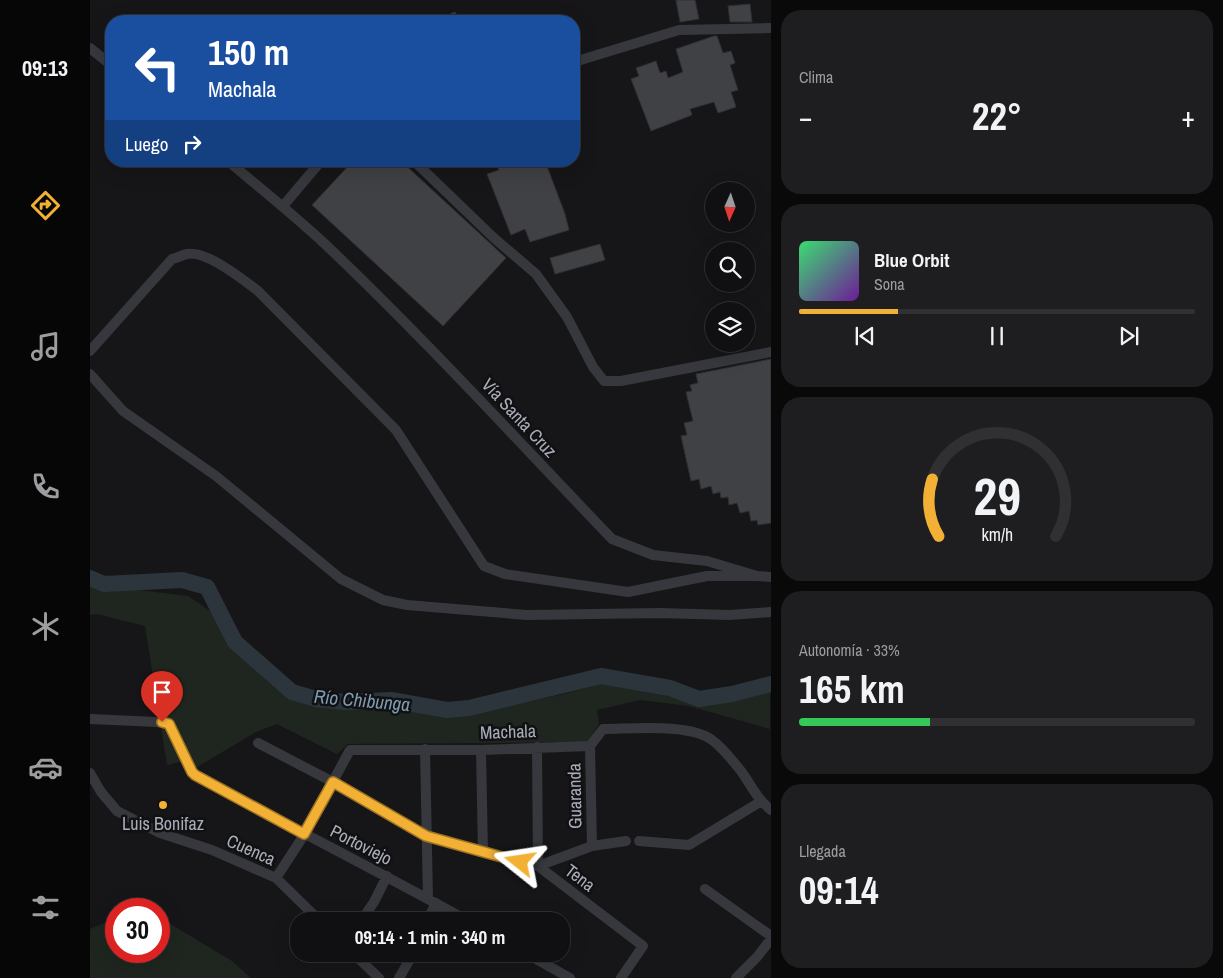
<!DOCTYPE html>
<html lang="es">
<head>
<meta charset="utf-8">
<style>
  :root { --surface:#101012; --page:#1e1e20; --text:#f1f3f6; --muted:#9c9d9f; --line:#303032; --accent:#f2b134 }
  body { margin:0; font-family:"Archivo Narrow",sans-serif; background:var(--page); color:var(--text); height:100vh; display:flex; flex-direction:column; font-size:19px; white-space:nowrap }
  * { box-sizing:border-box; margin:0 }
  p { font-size:16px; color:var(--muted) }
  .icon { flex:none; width:28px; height:28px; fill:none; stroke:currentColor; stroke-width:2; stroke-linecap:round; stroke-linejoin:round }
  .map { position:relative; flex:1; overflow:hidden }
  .drawer { display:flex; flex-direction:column; gap:10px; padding:10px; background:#09090a; width:452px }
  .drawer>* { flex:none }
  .guide { position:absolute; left:15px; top:15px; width:475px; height:152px; border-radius:20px; box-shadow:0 5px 20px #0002,0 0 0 1px var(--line); background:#1a4fa0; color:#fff; overflow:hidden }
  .needle { width:32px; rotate:183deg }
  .fabs { position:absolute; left:615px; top:182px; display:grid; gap:10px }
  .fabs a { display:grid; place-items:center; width:50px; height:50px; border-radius:50%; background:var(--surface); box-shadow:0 5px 20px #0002,0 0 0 1px var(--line); font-size:25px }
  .speed { position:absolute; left:15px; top:898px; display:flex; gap:10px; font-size:25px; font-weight:700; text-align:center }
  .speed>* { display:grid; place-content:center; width:65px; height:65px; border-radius:50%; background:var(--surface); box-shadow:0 5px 20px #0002,0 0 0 1px var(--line); line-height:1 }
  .speed .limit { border:8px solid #d22; background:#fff; color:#111 }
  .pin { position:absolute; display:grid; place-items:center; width:42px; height:42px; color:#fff; margin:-51px -21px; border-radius:50% 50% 50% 0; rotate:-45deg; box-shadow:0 0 5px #0007 }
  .pin .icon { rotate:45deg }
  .me { position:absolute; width:55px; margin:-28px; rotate:285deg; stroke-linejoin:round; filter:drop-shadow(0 0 4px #0008) }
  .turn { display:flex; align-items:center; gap:18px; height:105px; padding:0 20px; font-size:22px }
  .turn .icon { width:65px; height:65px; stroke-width:2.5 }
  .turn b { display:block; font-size:35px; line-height:42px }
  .then { display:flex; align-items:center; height:48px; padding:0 20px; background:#0003; gap:10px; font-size:19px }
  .big { font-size:38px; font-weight:700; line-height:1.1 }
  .drawer .tile { flex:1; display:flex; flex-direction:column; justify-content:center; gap:8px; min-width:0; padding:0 18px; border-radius:20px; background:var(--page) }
  .drawer .dial { align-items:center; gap:0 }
  .dial svg { height:130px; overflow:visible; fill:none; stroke:var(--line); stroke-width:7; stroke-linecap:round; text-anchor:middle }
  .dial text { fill:var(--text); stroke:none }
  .song { display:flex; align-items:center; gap:15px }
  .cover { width:60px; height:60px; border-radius:8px; background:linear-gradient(135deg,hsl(140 70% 55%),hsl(280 70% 35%)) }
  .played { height:5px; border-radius:2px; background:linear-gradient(90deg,var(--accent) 25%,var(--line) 25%) }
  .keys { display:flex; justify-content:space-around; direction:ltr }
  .heat { display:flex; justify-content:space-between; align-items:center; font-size:28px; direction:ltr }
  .charge { height:8px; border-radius:4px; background:linear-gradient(90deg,#34c759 33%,var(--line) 0) }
  .trip { position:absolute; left:200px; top:912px; width:280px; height:50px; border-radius:20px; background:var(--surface); box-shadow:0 5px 20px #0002,0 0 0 1px var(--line); font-weight:700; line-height:50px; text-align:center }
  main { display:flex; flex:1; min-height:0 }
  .dock { display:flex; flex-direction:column; width:90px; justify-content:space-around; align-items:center; background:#060607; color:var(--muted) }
  .dock .icon { width:35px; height:35px }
  .dock .selected { color:var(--accent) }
  .dock b { font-size:22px; color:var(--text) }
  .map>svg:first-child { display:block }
  .green { fill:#1e261f }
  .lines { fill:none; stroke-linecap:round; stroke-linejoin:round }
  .river { stroke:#2c353c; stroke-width:16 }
  .building { fill:#404145; stroke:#303034 }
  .minor { stroke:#37383d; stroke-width:10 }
  .route-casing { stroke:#9d7322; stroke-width:12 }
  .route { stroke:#f2b134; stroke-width:9 }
  .poi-dot { fill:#f2b134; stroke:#111113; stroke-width:2 }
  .labels { text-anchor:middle; stroke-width:5; stroke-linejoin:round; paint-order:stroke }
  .street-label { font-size:18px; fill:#a8adb8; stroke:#111113 }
  .poi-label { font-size:18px; fill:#a8adb8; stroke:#111113 }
  .water-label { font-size:19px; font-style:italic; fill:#7f9bb3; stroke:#111113 }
</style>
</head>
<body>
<main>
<nav class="dock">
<b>09:13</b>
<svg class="icon selected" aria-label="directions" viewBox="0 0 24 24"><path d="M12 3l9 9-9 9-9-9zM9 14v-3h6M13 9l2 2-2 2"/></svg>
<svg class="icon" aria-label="music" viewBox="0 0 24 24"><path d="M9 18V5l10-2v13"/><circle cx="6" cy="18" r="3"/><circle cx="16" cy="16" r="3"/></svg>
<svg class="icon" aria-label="phone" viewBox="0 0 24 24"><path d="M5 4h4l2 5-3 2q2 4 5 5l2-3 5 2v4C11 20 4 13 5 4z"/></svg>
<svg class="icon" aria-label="climate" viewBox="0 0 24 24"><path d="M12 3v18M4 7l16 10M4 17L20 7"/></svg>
<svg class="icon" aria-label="car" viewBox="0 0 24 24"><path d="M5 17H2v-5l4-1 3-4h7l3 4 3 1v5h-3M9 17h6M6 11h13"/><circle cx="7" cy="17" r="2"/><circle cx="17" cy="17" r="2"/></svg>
<svg class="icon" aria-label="filters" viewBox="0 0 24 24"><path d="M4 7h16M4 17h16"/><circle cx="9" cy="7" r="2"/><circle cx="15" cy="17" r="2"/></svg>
</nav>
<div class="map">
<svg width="681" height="978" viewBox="0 0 681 978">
  <rect width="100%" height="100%" fill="#161618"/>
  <!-- green -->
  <path class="green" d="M0,584L98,596L125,614L152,654L178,682L206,699L246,709L289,707L346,713H386L474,694L521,681L628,701L653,699L680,692V729L599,706L550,700L507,710L509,724L497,742L258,744L247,754L187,724L166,732L97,773L93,761L77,765L55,626L7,614L0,615Z
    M69,917L142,961L161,978H0V929L26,918V951H69Z"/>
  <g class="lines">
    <!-- river -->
    <path class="river" d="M0,578L14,584L92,580L117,587L145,642L202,692L226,699L256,702L301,700L357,710L379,708L511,676L580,688L609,699L642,694L681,684"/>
  </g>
  <!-- building -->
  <path class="building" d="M586,0H605L609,19L590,22Z
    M660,4L662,22H640L638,6Z
    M365,12L370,21H344Z
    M624,36H627L633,53L641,51L645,63L640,65L648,90L641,92L646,107L628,113L624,102L600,109L602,115L561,131L541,79L549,76L546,68L566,61L570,73L576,71L578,78L593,72L586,49Z
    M263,161H311L416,258L353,326L222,205Z
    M405,161H455L475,214L479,230L440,242L435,229L421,235L397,174L409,170Z
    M510,244L515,260L465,274L460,258Z
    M681,359V523L668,525L667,520L661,521L659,511L650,513L647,503L639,505L638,497L631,498L630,492L623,494L621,486L611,489L609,479L601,481L591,436L597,435L594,423L603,421L596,392L602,391L600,385L608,383L606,374Z"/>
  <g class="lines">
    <!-- minor -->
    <path class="minor" d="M0,48L21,65
      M484,62L589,30L681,28
      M138,161C171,189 205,216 236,245C335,339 427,440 522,539L563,555L617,561L667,576L681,577
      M324,161L404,238L446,274L477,317L503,367L514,381H531L681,352
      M193,206L231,161
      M0,351L82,259C87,258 92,255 97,254C116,250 152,279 167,290L306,430L394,566L415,574L538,592L617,576H667
      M0,374L33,411L126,476L251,579L293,600L317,605L437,615L570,613L639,615L681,612
      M0,719L67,722L79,724L102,772L105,775C196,825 288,871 378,921
      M168,743L243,782L335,835L393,852L448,866L502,846L536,841
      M500,746L502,846
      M447,747L448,866
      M335,749L338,899
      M391,750L393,852
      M0,773L11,792L27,811L70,833L122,850L186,878L230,921
      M549,841L599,845L670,802
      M448,866L553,946L531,978
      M186,878L214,835L260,750H391L500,746L513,729C541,729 600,723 622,740C632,747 643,761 651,771C661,785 667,799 681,810
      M615,889L681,936
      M271,921L284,902L297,876
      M337,921L346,903
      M264,954L289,978
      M437,954L480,978
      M309,978L323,954
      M646,978L667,957L681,939"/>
  </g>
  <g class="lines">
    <!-- route casing -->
    <g class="route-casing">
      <path id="route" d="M72,722L79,724L102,772L105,775L214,834L243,782L336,836L430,862"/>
    </g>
    <!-- route -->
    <use href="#route" class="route"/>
  </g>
  <!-- markers -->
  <circle class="poi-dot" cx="73" cy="805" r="5"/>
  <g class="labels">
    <!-- street labels -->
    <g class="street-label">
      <text transform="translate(429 418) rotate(47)" y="6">Vía Santa Cruz</text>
      <text transform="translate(418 732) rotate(-2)" y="6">Machala</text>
      <text transform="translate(485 796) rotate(-91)" y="6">Guaranda</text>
      <text transform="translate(271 845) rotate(27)" y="6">Portoviejo</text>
      <text transform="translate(161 850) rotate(24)" y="6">Cuenca</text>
      <text transform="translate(490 878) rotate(37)" y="6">Tena</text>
    </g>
    <!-- poi labels -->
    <g class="poi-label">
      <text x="73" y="830">Luis Bonifaz</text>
    </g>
    <!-- water labels -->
    <g class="water-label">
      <text transform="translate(272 700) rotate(5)" y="7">Río Chibunga</text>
    </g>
  </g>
</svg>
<div class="fabs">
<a><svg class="needle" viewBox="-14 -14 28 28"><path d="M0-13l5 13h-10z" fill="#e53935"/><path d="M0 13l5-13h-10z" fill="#9c9d9f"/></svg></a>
<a><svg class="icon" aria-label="search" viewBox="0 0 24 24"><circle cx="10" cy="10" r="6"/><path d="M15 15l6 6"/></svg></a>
<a><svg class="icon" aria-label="layers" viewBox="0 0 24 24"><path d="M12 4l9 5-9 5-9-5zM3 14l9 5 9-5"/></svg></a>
</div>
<div class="speed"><div class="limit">30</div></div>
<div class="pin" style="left:72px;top:722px;background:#d93025"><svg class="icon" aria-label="arrive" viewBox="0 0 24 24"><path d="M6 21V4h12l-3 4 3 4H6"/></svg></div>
<svg class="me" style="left:430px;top:862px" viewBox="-20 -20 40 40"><path d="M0-17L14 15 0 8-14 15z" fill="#f2b134" stroke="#fff" stroke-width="4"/></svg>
<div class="trip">09:14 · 1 min · 340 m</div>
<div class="guide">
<div class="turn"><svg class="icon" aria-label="left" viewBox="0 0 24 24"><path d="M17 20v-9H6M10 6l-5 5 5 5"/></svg><div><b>150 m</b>Machala</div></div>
<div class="then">Luego<svg class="icon" aria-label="right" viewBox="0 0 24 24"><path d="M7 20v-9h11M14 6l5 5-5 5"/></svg></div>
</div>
</div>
<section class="drawer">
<div class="tile"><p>Clima</p>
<div class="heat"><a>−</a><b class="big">22°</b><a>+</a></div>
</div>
<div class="tile">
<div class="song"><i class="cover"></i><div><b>Blue Orbit</b><p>Sona</p></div></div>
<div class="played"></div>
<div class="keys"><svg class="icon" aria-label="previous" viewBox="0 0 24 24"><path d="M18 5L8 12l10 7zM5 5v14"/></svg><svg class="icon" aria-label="pause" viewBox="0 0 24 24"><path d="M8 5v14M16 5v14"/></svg><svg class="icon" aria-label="next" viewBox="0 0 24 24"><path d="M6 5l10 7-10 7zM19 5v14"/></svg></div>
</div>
<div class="tile dial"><svg viewBox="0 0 100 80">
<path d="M14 69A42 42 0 1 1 86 69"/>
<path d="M14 69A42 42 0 0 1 10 34" stroke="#f2b134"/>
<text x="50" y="56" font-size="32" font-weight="700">29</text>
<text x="50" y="72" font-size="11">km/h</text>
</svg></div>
<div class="tile"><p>Autonomía · 33%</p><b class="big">165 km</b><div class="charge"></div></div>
<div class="tile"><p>Llegada</p><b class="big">09:14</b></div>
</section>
</main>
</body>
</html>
